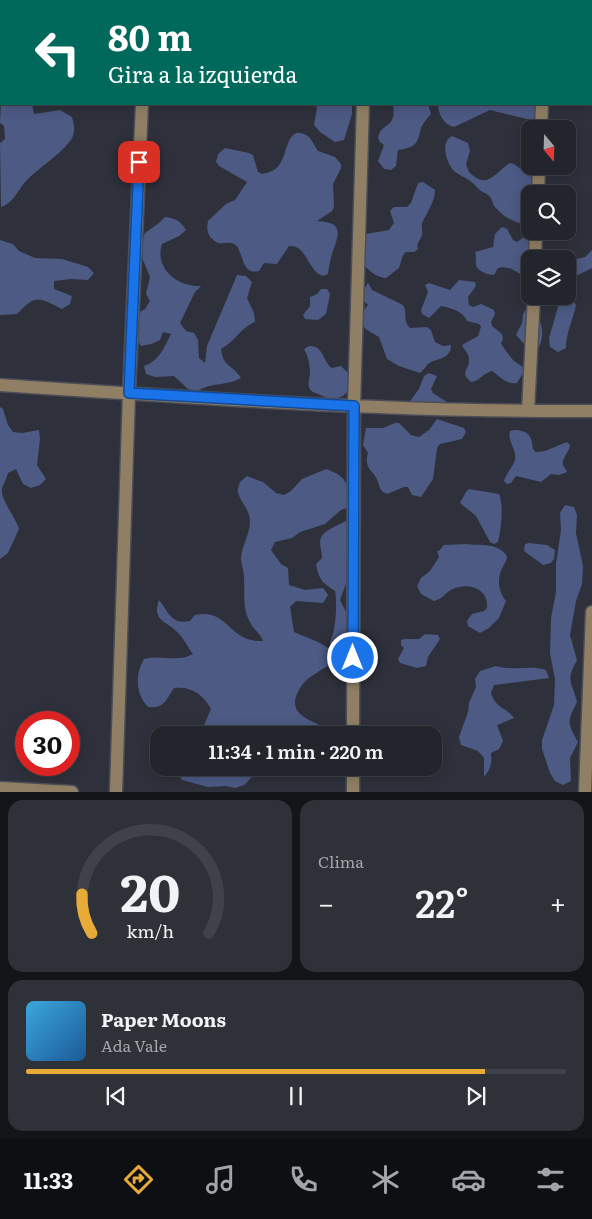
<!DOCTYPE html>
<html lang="es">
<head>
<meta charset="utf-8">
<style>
  :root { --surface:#22252c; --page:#2e3138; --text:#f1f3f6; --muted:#a2a5a9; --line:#3f4248; --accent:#e8ab37 }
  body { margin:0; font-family:Literata,serif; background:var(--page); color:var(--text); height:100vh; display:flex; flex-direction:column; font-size:19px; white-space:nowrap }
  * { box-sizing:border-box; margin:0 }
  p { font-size:16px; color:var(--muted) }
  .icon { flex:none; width:28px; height:28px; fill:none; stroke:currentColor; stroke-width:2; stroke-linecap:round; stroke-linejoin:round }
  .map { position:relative; height:792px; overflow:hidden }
  .drawer { display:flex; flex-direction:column; gap:8px; padding:8px; background:#131418; flex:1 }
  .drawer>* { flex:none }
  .guide { position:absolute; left:0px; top:0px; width:592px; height:105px; box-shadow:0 2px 12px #0003,0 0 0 1px var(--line); background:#00695c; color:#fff; overflow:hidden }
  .needle { width:32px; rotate:161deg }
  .buttons { position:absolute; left:521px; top:120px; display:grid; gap:10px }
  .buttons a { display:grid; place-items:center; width:55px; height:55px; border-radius:10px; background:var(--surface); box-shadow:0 2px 12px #0003,0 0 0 1px var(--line); font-size:25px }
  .speed { position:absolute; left:15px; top:711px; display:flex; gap:10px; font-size:25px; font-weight:700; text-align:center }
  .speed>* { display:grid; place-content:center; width:65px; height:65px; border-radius:50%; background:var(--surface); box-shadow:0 2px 12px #0003,0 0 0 1px var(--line); line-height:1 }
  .speed .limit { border:8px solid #d22; background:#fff; color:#111 }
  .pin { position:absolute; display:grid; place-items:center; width:42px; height:42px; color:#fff; margin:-21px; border-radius:10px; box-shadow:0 2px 8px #0006 }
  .me { position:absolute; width:55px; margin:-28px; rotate:0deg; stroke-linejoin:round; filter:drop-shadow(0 0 4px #0008) }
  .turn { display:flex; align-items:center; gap:18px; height:105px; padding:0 25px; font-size:22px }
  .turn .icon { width:65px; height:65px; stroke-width:2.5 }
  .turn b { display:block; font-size:35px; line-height:42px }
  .big { font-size:38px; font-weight:600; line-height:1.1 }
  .drawer .widget { flex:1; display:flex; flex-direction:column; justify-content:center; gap:8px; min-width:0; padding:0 18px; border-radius:15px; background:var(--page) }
  .drawer .dial { align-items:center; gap:0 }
  .dial svg { height:130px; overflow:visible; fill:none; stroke:var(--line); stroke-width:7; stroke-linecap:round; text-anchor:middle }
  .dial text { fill:var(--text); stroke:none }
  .song { display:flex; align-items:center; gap:15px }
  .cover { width:60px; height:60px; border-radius:8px; background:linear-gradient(135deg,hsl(200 70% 55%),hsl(210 70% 35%)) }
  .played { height:5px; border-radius:2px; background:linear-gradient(90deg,var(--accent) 85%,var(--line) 85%) }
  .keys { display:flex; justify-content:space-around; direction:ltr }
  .heat { display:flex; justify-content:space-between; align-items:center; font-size:28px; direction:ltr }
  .drawer .tiles { flex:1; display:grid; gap:8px; grid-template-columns:1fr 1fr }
  .widget:last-child { grid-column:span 2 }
  .trip { position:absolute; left:150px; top:726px; width:292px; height:50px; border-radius:15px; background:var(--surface); box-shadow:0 2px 12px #0003,0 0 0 1px var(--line); font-weight:600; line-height:50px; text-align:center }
  .tab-bar { display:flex; height:80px; justify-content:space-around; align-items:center; background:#0e0f12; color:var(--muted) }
  .tab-bar .icon { width:35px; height:35px }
  .tab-bar .active { color:var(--accent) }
  .tab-bar b { font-size:22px; color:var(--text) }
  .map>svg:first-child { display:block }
  .green { fill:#4c5a84 }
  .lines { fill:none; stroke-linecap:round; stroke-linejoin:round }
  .minor-casing { stroke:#4b4e57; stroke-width:15 }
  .minor { stroke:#907f65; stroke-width:12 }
  .route-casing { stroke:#114b97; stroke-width:12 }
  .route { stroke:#1a73e8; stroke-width:9 }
</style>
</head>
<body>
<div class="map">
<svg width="592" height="792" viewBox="0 0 592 792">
  <rect width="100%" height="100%" fill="#2e313b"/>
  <!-- green -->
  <path class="green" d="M1,103L32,104L34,114L60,110L72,117C74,124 76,133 71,140C58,157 39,167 25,182C17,192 13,203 1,207L0,143L5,139L4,126L0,123Z
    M315,104H352V114L344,140L335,142L320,132L314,125L317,108Z
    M393,104H428L431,114C427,118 423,123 421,128C417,145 416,147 398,150L396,166L391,170L384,169L378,161L384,145L380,142L378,138C381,121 397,130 393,104Z
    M438,104H543L538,116L531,120L490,110L454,127C444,125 438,114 438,104Z
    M296,133C310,132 312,142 318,151L335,157L341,164V168L333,184L334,207L332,211L317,221C346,222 338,236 332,254C330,260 329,267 328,274L323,276C307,271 307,244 289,246L277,264L264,263L259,271C240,276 244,249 234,244C229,241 223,244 218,243C208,238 206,231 208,221L226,204L235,200L247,182L219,166L216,162L218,154L225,148L249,153L253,155L258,172L262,174C266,173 270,172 274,170C287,162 284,140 296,133Z
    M452,136L468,143L470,151L466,164L469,172C488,191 495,172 510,163L514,164L521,169L529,167L533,169L534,194H530V223C520,227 502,216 496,208C492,205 493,198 488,195C486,193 484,193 481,191C477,188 474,183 470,181C465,177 458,175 453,170C446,161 440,142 452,136Z
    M423,182L435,190C435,202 427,212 422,223C421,227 423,231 422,235C420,241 416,243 418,249L414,252H406L403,255L399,268L386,278C372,277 363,264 355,254L360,235L389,230L394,223L390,211L394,207H407L411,203L418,183Z
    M165,217C175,218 181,221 186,230L179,236L162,244C154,269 178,287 201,286L195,292L180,323L186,331L194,333L198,340L199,358L205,363L207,346L237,275L246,276L252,282L247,298L254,313L255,322C239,329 237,340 221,349C223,367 232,364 241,378C227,386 212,382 197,391L188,389L174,376L155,377L146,374L144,366C159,361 164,348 171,334L163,332L160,340L151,344L141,346L136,338L138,313L145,309L150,301L146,294L150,277L143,260L141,243L145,233L159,223Z
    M502,227L507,229L513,240L517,242L524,237L532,241L534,248L527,260L530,282C521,275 510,264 498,268L494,275C488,275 477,271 476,265C475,261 477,257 475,252L493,247L495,234Z
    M0,240L13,244L19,251L35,258L62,259L88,267L94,273L88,280L71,279L54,281V289L72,296L70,304L62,309C38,297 36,294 17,314L0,315Z
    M592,250V268L576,276L575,263L573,262L576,259L585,257Z
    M459,280L475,282L476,286L468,297L469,305L473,307L481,304L494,310L495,314L491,322L492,326L502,334L503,339L501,343C502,346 512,359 514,361C519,365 522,365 525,370L517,383C506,385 500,376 492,371C483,373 479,382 471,382C459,372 469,371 469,360C469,353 464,350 462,345L478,336L481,327L479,324L467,321C463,311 451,308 441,306L429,318L422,314L421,310L428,292L425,285L429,283L450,290Z
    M368,283L372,290L403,305C408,313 402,320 410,328L427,327L431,330L435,342L443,346L451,345C451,360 436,358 428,364C425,367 423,371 420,373L399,366L387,359L379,337L367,330L360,323V315L368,305L361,298V294Z
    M321,289H327L330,294L326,314L318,320L305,319L303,315L310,306V297L317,294Z
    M561,297L563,299L571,298L576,305C573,320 566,332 566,348L558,352L550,347L549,338Z
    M528,306C542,316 547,336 537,350L526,346L516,335L522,323L523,314Z
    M309,346C324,345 322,361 332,368L341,366L347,372L355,376C348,397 339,404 318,394C315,393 310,391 309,387C308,384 309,378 310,375C310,365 309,358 304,349Z
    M429,373L437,376L431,389L433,393L456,408L408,404L419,389L424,376Z
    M0,407L3,409L8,425L13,432L22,433L39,430L40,439L37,465L46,479L40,485L31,488L23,484L16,469L8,473C7,478 4,483 2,488C0,499 16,518 19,529L8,553L0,559Z
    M437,419L464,428L466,432L462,439L440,444L437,448L433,479L421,497L412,495L408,487H404L387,494C380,491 380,488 378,482C374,470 363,469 368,453L363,445L366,428H383L395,423H399L411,435L419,437L429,430Z
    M514,430C528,430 532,436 533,449L536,452L545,451L567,442L570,445C570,451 561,459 563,465C564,467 566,469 567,472L559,475L551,474L541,482L516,476L511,483L507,484L504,481C506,473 514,466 515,459C517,450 507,441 510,431Z
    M326,469C349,477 348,485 349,507L341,510L325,524L300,532L292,538L275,542L271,550L281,564L288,568L289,585L305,590L323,588L328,595L323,603L296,601L290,607L294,632L318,642L330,649C329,641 333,636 334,629C336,620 337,600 335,591C322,582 319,580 316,564L322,558C322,553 320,547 320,542C320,529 345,524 354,516L353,565L340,600L348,616L347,641L341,648L333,651L337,658C330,666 323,668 315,674C306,679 301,685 297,694C288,715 311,720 326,728L322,735H171L172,733L181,734L204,725L211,709C203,694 191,686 174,688C166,700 164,709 148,707C135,693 135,674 144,659C160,654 178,663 193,654C188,648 185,640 179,634C168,621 151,622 159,600C169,612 171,625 190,621L195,615C229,608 228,643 263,641C260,633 254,630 250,622C242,608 245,593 244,577C244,571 241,564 241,558C242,545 250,534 250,521C250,510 241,503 238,493C237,490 239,485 240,482L247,476L263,482L276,493L284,495L291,491L302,479Z
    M469,489L499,494C504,504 501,531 498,542L494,544L490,542L476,516L460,503L466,492Z
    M565,505L574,507L577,515L576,533L583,566L582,584L576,601L570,635L577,660C565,682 572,681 577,702C567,722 567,722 578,742L570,758L571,781L563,785L555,781L550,773L542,749V740L554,705L555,679L550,653L551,618L556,592V564L561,530L560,513Z
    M529,543L547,545L555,550L554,559L551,563L543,565L524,551L525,544Z
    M466,544C481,546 497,542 507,556C507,562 503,565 501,571C497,580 499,593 506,601L499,618L489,628L480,633L468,626L467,621L472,614L484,611L487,608C489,589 469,582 453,589C445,592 445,598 434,601L421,594L417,586L421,578L430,571L439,557L437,551H439L444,545Z
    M425,634L438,635L440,639L428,657L426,666L417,668L400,663L398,659L404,648L401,645V640L405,639H419Z
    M496,666C513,671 530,665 546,670L549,678L494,685L491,693C496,709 505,706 514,718L497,725L503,741L499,749L491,753C492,763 491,769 484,777V758L478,751L461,745L459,737L468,712L469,703L476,687L475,679L480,671Z
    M180,768H257L251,778L244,785L235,788L226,786L208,787L182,780L178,772Z"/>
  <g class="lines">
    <!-- minor casing -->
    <g class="minor-casing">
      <path id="minor" d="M147,1V0
        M366,1V0
        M547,1V0
        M541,129L542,104
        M538,194L539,166
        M535,259L536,231
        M0,385C197,398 394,412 592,411
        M528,411L534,296
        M353,735L354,406L363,104
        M0,788L72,792
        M116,792L129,393L142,104
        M353,792V768
        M585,792L592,612"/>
    </g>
    <!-- minor -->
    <use href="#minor" class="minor"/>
  </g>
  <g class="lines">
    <!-- route casing -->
    <g class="route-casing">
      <path id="route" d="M139,162L129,393L354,406L353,658"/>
    </g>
    <!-- route -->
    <use href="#route" class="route"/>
  </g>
</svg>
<div class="buttons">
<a><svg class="needle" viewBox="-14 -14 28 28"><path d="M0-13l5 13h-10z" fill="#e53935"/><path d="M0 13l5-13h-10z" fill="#a2a5a9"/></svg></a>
<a><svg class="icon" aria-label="search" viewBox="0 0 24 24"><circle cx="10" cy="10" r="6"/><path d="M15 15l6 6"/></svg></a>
<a><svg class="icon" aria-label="layers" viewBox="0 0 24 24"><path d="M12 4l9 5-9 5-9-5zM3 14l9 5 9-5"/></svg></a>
</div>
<div class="speed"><div class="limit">30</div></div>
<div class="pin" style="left:139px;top:162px;background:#d93025"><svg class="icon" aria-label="arrive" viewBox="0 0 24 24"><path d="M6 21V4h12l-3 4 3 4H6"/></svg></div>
<svg class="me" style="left:353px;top:658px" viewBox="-20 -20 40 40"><circle r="17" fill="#1a73e8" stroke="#fff" stroke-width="3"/><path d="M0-11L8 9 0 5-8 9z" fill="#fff"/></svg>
<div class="trip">11:34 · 1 min · 220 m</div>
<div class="guide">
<div class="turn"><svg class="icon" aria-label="left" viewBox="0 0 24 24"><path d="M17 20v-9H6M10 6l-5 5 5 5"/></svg><div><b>80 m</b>Gira a la izquierda</div></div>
</div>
</div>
<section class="drawer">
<div class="tiles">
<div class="widget dial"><svg viewBox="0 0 100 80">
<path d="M14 69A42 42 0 1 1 86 69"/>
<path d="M14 69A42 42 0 0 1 8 45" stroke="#e8ab37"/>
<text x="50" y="56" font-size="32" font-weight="700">20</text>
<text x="50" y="72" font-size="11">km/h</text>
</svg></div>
<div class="widget"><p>Clima</p>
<div class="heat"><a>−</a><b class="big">22°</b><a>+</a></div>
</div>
<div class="widget">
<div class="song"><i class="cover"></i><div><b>Paper Moons</b><p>Ada Vale</p></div></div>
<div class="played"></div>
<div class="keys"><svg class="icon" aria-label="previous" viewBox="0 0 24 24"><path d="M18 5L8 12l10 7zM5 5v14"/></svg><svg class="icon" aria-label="pause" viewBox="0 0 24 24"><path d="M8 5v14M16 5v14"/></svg><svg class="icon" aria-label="next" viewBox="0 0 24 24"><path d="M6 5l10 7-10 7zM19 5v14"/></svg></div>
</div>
</div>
</section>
<nav class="tab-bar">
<b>11:33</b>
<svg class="icon active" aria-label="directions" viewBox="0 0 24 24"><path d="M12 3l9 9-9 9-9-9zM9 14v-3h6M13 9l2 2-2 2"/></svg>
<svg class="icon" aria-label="music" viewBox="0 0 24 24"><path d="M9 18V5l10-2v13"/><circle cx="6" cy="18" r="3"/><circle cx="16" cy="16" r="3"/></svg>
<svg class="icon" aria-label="phone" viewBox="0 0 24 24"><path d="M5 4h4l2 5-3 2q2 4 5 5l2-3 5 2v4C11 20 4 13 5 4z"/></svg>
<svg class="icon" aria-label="climate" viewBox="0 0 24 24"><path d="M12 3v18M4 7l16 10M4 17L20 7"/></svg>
<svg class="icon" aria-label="car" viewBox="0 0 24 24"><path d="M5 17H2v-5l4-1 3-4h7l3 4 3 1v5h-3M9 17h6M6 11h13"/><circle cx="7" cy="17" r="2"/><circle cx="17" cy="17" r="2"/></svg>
<svg class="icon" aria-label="filters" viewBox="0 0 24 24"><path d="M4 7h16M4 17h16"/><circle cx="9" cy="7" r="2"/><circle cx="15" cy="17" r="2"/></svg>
</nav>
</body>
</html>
